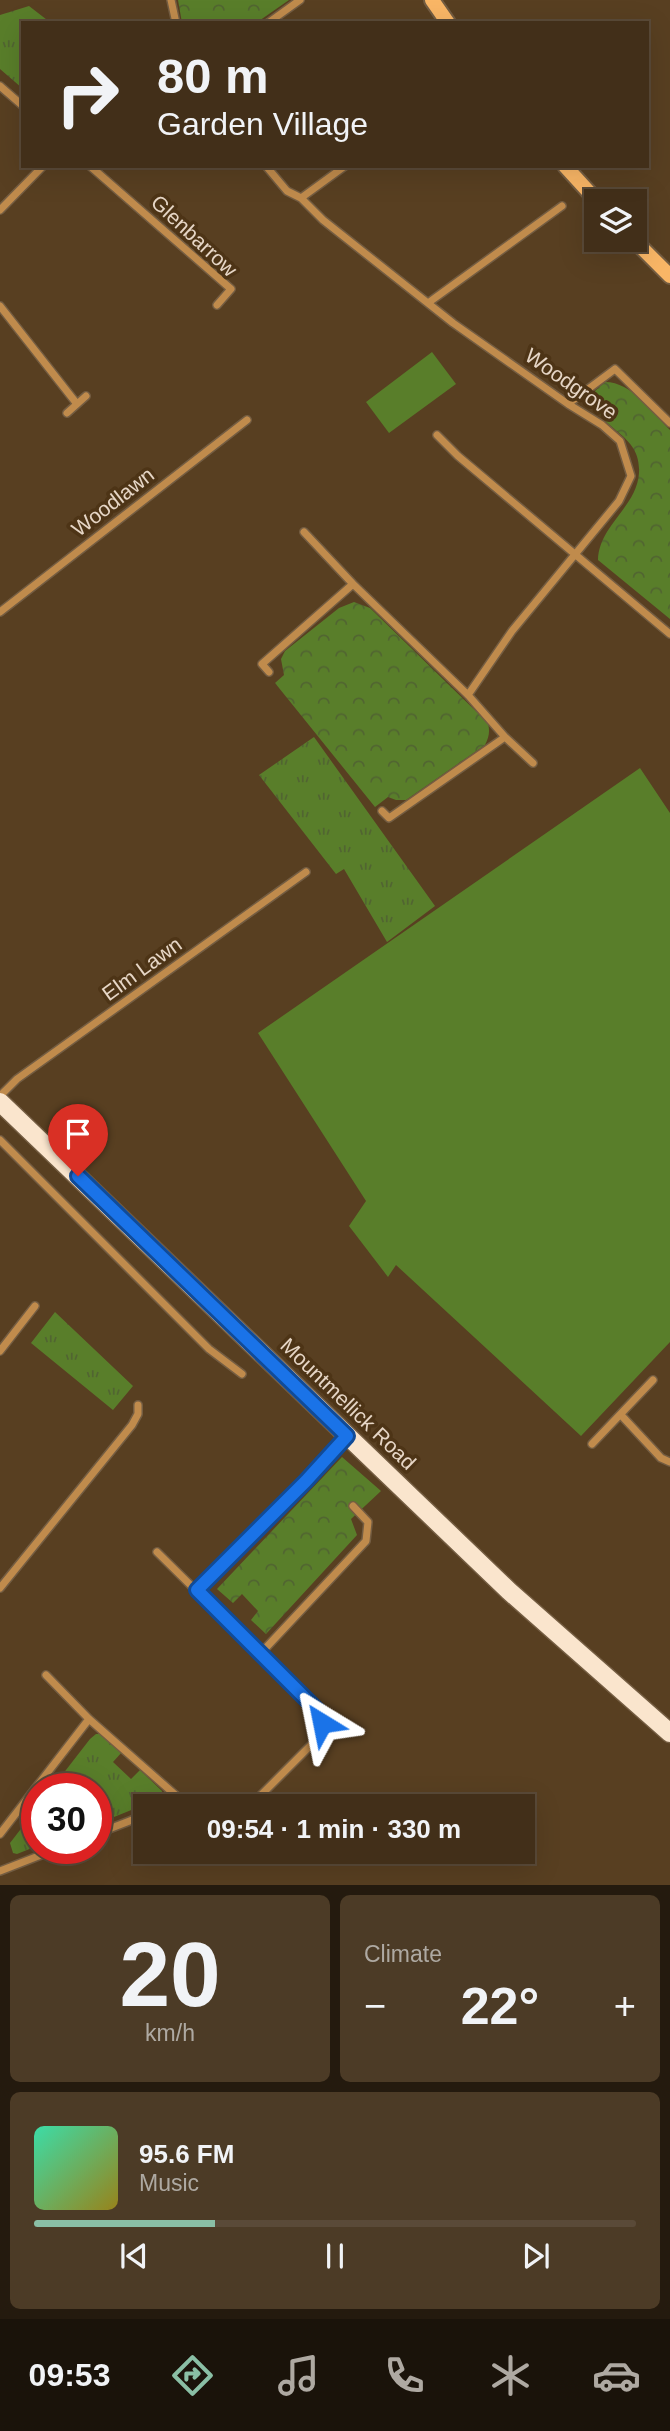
<!DOCTYPE html>
<html lang="en">
<head>
<meta charset="utf-8">
<style>
  :root { --surface:#422f19; --page:#4c3b26; --text:#f1f3f6; --muted:#aea9a2; --line:#5a4a38; --accent:#8abfa5 }
  body { margin:0; font-family:Arial,sans-serif; background:var(--page); color:var(--text); height:100vh; display:flex; flex-direction:column; font-size:26px; white-space:nowrap }
  * { box-sizing:border-box; margin:0 }
  p { font-size:23px; color:var(--muted) }
  .icon { flex:none; width:38px; height:38px; fill:none; stroke:currentColor; stroke-width:2; stroke-linecap:round; stroke-linejoin:round }
  .map { position:relative; height:1885px; overflow:hidden }
  .drawer { display:flex; flex-direction:column; gap:10px; padding:10px; background:#241a0e; flex:1 }
  .drawer>* { flex:none }
  .hud { position:absolute; left:21px; top:21px; width:628px; height:147px; border-radius:0px; box-shadow:0 7px 28px #0002,0 0 0 2px var(--line); background:#422f19; color:var(--text); overflow:hidden }
  .tools { position:absolute; left:584px; top:189px; display:grid; gap:14px }
  .tools a { display:grid; place-items:center; width:63px; height:63px; border-radius:0px; background:var(--surface); box-shadow:0 7px 28px #0002,0 0 0 2px var(--line); font-size:35px }
  .speed { position:absolute; left:21px; top:1773px; display:flex; gap:14px; font-size:35px; font-weight:700; text-align:center }
  .speed>* { display:grid; place-content:center; width:91px; height:91px; border-radius:50%; background:var(--surface); box-shadow:0 7px 28px #0002,0 0 0 2px var(--line); line-height:1 }
  .speed .limit { border:10px solid #d22; background:#fff; color:#111 }
  .pin { position:absolute; display:grid; place-items:center; width:60px; height:60px; color:#fff; margin:-72px -30px; border-radius:50% 50% 50% 0; rotate:-45deg; box-shadow:0 0 7px #0007 }
  .pin .icon { rotate:45deg }
  .me { position:absolute; width:77px; margin:-38px; rotate:325deg; stroke-linejoin:round; filter:drop-shadow(0 0 5px #0008) }
  .turn { display:flex; align-items:center; gap:24px; height:147px; padding:0 21px; font-size:32px }
  .turn .icon { width:91px; height:91px; stroke-width:2.5 }
  .turn b { display:block; font-size:49px; line-height:60px }
  .big { font-size:52px; font-weight:800; line-height:1.1 }
  .drawer .card { flex:1; display:flex; flex-direction:column; justify-content:center; gap:10px; min-width:0; padding:0 24px; border-radius:10px; background:var(--page) }
  .drawer .dial { align-items:center; gap:0 }
  .dial b { font-size:91px; line-height:1 }
  .song { display:flex; align-items:center; gap:21px }
  .cover { width:84px; height:84px; border-radius:10px; background:linear-gradient(135deg,hsl(160 70% 55%),hsl(50 70% 35%)) }
  .played { height:7px; border-radius:4px; background:linear-gradient(90deg,var(--accent) 30%,var(--line) 30%) }
  .keys { display:flex; justify-content:space-around; direction:ltr }
  .heat { display:flex; justify-content:space-between; align-items:center; font-size:38px; direction:ltr }
  .drawer .tiles { flex:1; display:grid; gap:10px; grid-template-columns:1fr 1fr }
  .card:last-child { grid-column:span 2 }
  .trip { position:absolute; left:133px; top:1794px; width:402px; height:70px; border-radius:0px; background:var(--surface); box-shadow:0 7px 28px #0002,0 0 0 2px var(--line); font-weight:800; line-height:70px; text-align:center }
  .tabs { display:flex; height:112px; justify-content:space-around; align-items:center; background:#1a130a; color:var(--muted) }
  .tabs .icon { width:49px; height:49px }
  .tabs .current { color:var(--accent) }
  .tabs b { font-size:32px; color:var(--text) }
  .map>svg:first-child { display:block }
  .grass { fill:url(#grass-tufts) }
  .park { fill:url(#park-crowns) }
  .pitch { fill:#597e2a }
  .lines { fill:none; stroke-linecap:round; stroke-linejoin:round }
  .street-casing { stroke:#745d42; stroke-width:10 }
  .secondary-casing { stroke:#745d42; stroke-width:18 }
  .primary-casing { stroke:#745d42; stroke-width:21 }
  .street { stroke:#c08b4c; stroke-width:7 }
  .secondary { stroke:#f9b666; stroke-width:14 }
  .primary { stroke:#fae5cd; stroke-width:18 }
  .route-casing { stroke:#114b97; stroke-width:18 }
  .route { stroke:#1a73e8; stroke-width:12 }
  .labels { text-anchor:middle; stroke-width:7; stroke-linejoin:round; paint-order:stroke }
  .street-label { font-size:21px; fill:#e6d6c6; stroke:#4d3416 }
</style>
</head>
<body>
<div class="map">
<svg width="670" height="1885" viewBox="0 0 670 1885">
  <defs>
    <pattern id="grass-tufts" width="24" height="20" patternUnits="userSpaceOnUse" patternTransform="scale(1.75)"><rect width="24" height="20" fill="#597e2a"/><path d="M3 7l-1-3M5 7V3M7 7l1-3M15 17l-1-3M17 17v-4M19 17l1-3" fill="none" stroke="#516531"/></pattern>
    <pattern id="park-crowns" width="20" height="18" patternUnits="userSpaceOnUse" patternTransform="scale(1.75)"><rect width="20" height="18" fill="#597e2a"/><path d="M2 6a3 3 0 1 1 6 0M12 15a3 3 0 1 1 6 0" fill="none" stroke="#516531"/></pattern>
  </defs>
  <rect width="100%" height="100%" fill="#583f21"/>
  <!-- grass -->
  <path class="grass" d="M29,6L51,23H23L22,88L0,69V15Z
    M314,737L435,906L387,942L344,869L336,874L259,775Z
    M55,1312L133,1386L113,1410L31,1343Z
    M96,1734H102L122,1752L113,1762L131,1779L140,1770L162,1791L161,1798L114,1817L110,1806L96,1811V1788H52L90,1739Z
    M37,1808V1846L17,1854L13,1853L10,1843Z"/>
  <!-- park -->
  <path class="park" d="M178,0H289L256,23H182Z
    M605,382C632,382 652,412 670,430V619L598,560C599,525 637,507 639,473C642,429 590,431 595,391Z
    M354,602L370,608L488,723C490,732 489,737 485,745L406,800H396L388,797L375,807L275,683L284,675L281,659L285,651L339,608Z
    M342,1457L381,1491L351,1519L357,1535L266,1634L251,1620L258,1611L242,1594L233,1603L217,1589Z"/>
  <!-- pitch -->
  <path class="pitch" d="M432,352L456,384L389,433L366,402Z
    M640,768L670,813V1342L581,1436L396,1265L388,1277L349,1226L366,1201L258,1033Z"/>
  <g class="lines">
    <!-- street casing -->
    <g class="street-casing">
      <path id="street" d="M171,0L176,23
        M268,23L300,0
        M0,86L23,106
        M90,166L231,289L217,305
        M266,166L287,191L301,198L323,220L453,323L568,404L602,425L620,441L631,476L619,501L512,631L468,695
        M301,198L345,166
        M0,210L43,166
        M428,303L562,206
        M0,306L77,404
        M568,404L615,369L670,423
        M67,413L86,396
        M437,435L458,456L670,634
        M304,532L353,584L468,695L505,737L533,763
        M0,612L247,420
        M269,672L262,664L353,584
        M382,811L389,818L505,737
        M0,1096L17,1079L306,872
        M0,1140L209,1349L242,1374
        M0,1351L35,1306
        M621,1415L661,1458L670,1462
        M592,1444L653,1380
        M157,1552L319,1712L322,1723L316,1740L250,1806
        M0,1588L132,1425L138,1414V1405
        M197,1590L306,1481L347,1436
        M261,1653L366,1541L368,1522L353,1506
        M46,1675L89,1719L188,1806
        M167,1806L179,1798
        M0,1834L89,1719
        M96,1834L145,1815
        M0,1871L59,1848"/>
    </g>
    <!-- secondary casing -->
    <g class="secondary-casing">
      <path id="secondary" d="M432,0L448,23
        M565,166L597,201
        M634,240L670,276"/>
    </g>
    <!-- primary casing -->
    <g class="primary-casing">
      <path id="primary" d="M0,1102L509,1591L670,1733"/>
    </g>
    <!-- street -->
    <use href="#street" class="street"/>
    <!-- secondary -->
    <use href="#secondary" class="secondary"/>
    <!-- primary -->
    <use href="#primary" class="primary"/>
  </g>
  <g class="lines">
    <!-- route casing -->
    <g class="route-casing">
      <path id="route" d="M78,1176L347,1436L306,1481L197,1590L319,1712L322,1723"/>
    </g>
    <!-- route -->
    <use href="#route" class="route"/>
  </g>
  <g class="labels">
    <!-- street labels -->
    <g class="street-label">
      <text transform="translate(194 236) rotate(43)" y="7">Glenbarrow</text>
      <text transform="translate(571 384) rotate(35)" y="7">Woodgrove</text>
      <text transform="translate(113 502) rotate(-38)" y="7">Woodlawn</text>
      <text transform="translate(142 969) rotate(-36)" y="7">Elm Lawn</text>
      <text transform="translate(348 1404) rotate(44)" y="7">Mountmellick Road</text>
    </g>
  </g>
</svg>
<div class="tools">
<a><svg class="icon" aria-label="layers" viewBox="0 0 24 24"><path d="M12 4l9 5-9 5-9-5zM3 14l9 5 9-5"/></svg></a>
</div>
<div class="speed"><div class="limit">30</div></div>
<div class="pin" style="left:78px;top:1176px;background:#d93025"><svg class="icon" aria-label="arrive" viewBox="0 0 24 24"><path d="M6 21V4h12l-3 4 3 4H6"/></svg></div>
<svg class="me" style="left:322px;top:1723px" viewBox="-20 -20 40 40"><path d="M0-17L14 15 0 8-14 15z" fill="#1a73e8" stroke="#fff" stroke-width="4"/></svg>
<div class="trip">09:54 · 1 min · 330 m</div>
<div class="hud">
<div class="turn"><svg class="icon" aria-label="right" viewBox="0 0 24 24"><path d="M7 20v-9h11M14 6l5 5-5 5"/></svg><div><b>80 m</b>Garden Village</div></div>
</div>
</div>
<section class="drawer">
<div class="tiles">
<div class="card dial"><b>20</b><p>km/h</p></div>
<div class="card"><p>Climate</p>
<div class="heat"><a>−</a><b class="big">22°</b><a>+</a></div>
</div>
<div class="card">
<div class="song"><i class="cover"></i><div><b>95.6 FM</b><p>Music</p></div></div>
<div class="played"></div>
<div class="keys"><svg class="icon" aria-label="previous" viewBox="0 0 24 24"><path d="M18 5L8 12l10 7zM5 5v14"/></svg><svg class="icon" aria-label="pause" viewBox="0 0 24 24"><path d="M8 5v14M16 5v14"/></svg><svg class="icon" aria-label="next" viewBox="0 0 24 24"><path d="M6 5l10 7-10 7zM19 5v14"/></svg></div>
</div>
</div>
</section>
<nav class="tabs">
<b>09:53</b>
<svg class="icon current" aria-label="directions" viewBox="0 0 24 24"><path d="M12 3l9 9-9 9-9-9zM9 14v-3h6M13 9l2 2-2 2"/></svg>
<svg class="icon" aria-label="music" viewBox="0 0 24 24"><path d="M9 18V5l10-2v13"/><circle cx="6" cy="18" r="3"/><circle cx="16" cy="16" r="3"/></svg>
<svg class="icon" aria-label="phone" viewBox="0 0 24 24"><path d="M5 4h4l2 5-3 2q2 4 5 5l2-3 5 2v4C11 20 4 13 5 4z"/></svg>
<svg class="icon" aria-label="climate" viewBox="0 0 24 24"><path d="M12 3v18M4 7l16 10M4 17L20 7"/></svg>
<svg class="icon" aria-label="car" viewBox="0 0 24 24"><path d="M5 17H2v-5l4-1 3-4h7l3 4 3 1v5h-3M9 17h6M6 11h13"/><circle cx="7" cy="17" r="2"/><circle cx="17" cy="17" r="2"/></svg>
</nav>
</body>
</html>
